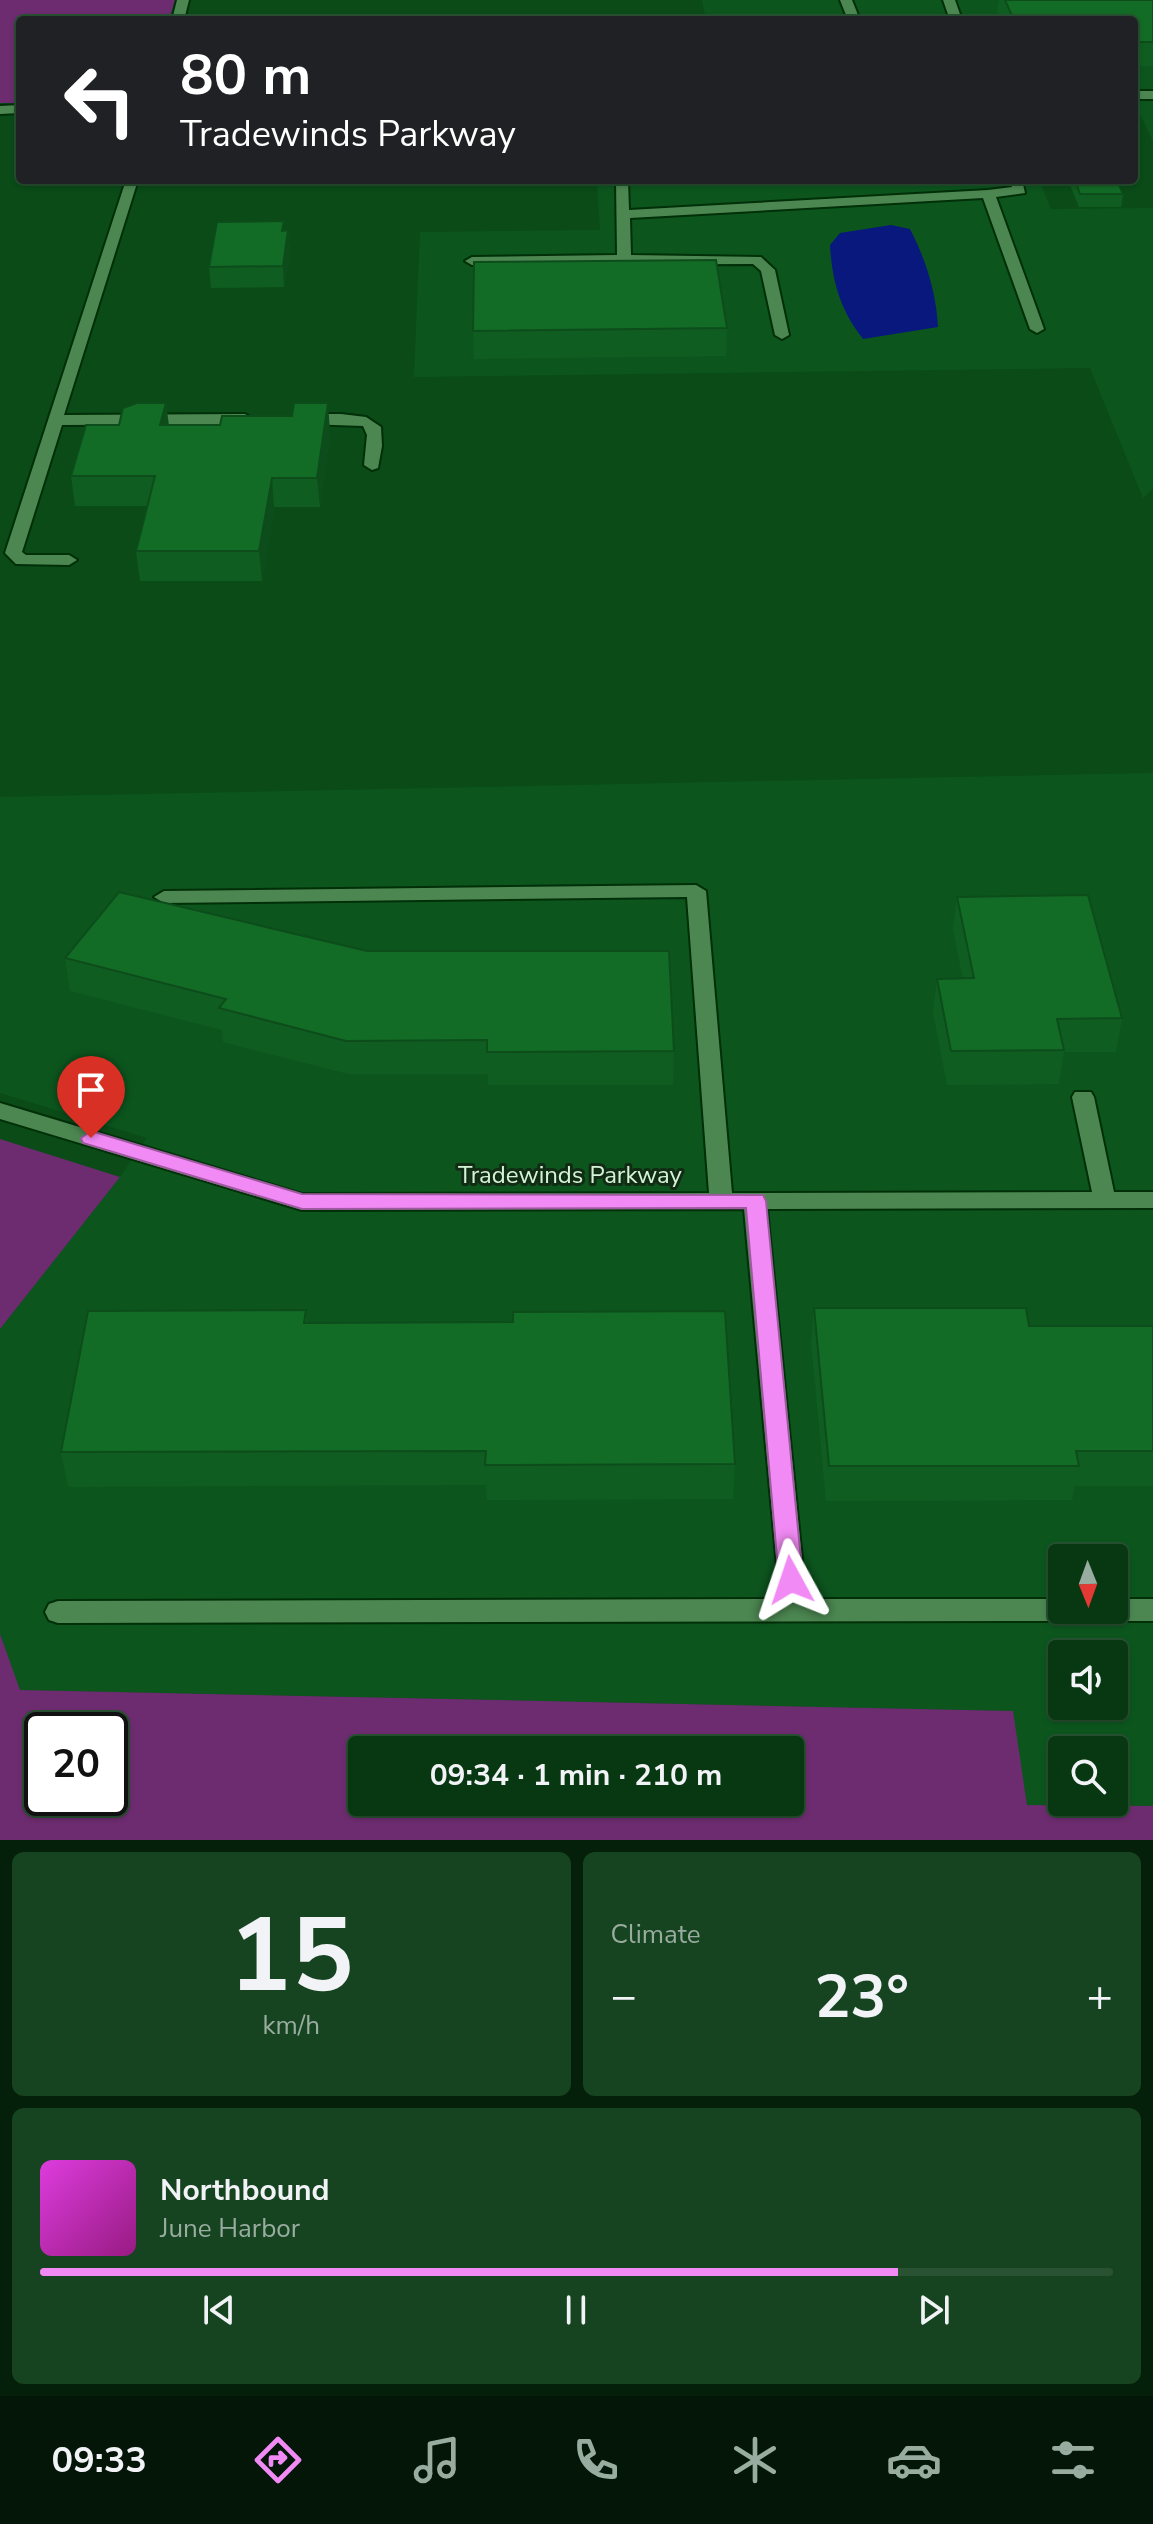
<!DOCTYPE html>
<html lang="en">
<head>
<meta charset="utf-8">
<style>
  :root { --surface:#083812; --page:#164320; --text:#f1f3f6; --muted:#98ac9f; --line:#295232; --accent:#f18af4 }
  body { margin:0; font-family:"Nunito Sans",sans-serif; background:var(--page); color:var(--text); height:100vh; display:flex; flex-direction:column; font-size:30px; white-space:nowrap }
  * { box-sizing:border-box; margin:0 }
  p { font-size:26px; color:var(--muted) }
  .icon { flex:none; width:44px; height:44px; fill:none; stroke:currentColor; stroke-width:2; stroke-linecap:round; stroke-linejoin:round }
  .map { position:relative; height:1840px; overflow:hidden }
  .drawer { display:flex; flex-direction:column; gap:12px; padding:12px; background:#041f0a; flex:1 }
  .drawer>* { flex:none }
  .banner { position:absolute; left:16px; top:16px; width:1122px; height:168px; border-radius:8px; box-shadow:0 2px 6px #0004,0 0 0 2px var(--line); background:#202124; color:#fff; overflow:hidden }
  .needle { width:52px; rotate:179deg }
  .controls { position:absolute; left:1048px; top:1544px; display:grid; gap:16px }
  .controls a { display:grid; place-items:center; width:80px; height:80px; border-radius:8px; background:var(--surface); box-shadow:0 2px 6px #0004,0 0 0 2px var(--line); font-size:40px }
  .speed { position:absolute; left:24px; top:1712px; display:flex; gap:16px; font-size:40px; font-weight:700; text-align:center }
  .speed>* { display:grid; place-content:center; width:104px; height:104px; border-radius:50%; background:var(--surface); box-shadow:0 2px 6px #0004,0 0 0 2px var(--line); line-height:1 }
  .speed .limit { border:4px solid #111; border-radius:12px; background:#fff; color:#111 }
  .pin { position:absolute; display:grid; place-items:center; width:68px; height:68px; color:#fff; margin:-82px -34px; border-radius:50% 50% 50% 0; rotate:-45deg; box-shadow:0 0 8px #0007 }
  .pin .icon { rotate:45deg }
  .me { position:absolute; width:88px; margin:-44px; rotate:355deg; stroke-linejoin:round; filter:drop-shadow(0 0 6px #0008) }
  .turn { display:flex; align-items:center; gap:28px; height:168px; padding:0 32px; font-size:36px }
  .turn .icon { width:104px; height:104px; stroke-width:2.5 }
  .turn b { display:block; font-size:56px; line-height:68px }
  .big { font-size:60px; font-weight:700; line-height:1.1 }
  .drawer .card { flex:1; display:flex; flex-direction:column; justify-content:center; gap:12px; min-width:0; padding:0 28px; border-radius:12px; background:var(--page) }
  .drawer .dial { align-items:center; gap:0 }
  .dial b { font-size:104px; line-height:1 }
  .song { display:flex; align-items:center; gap:24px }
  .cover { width:96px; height:96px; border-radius:12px; background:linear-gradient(135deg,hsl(300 70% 55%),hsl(310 70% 35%)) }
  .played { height:8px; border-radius:4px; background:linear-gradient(90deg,var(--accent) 80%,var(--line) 80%) }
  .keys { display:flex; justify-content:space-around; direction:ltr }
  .heat { display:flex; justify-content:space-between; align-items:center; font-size:44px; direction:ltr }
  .drawer .tiles { flex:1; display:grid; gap:12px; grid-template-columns:1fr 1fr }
  .card:last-child { grid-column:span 2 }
  .trip { position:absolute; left:348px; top:1736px; width:456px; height:80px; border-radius:8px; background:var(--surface); box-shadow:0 2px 6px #0004,0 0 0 2px var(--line); font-weight:700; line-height:80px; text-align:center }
  .tab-bar { display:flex; height:128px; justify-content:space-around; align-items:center; background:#031607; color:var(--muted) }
  .tab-bar .icon { width:56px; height:56px }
  .tab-bar .selected { color:var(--accent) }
  .tab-bar b { font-size:36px; color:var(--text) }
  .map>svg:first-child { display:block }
  .built { fill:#0c561e; fill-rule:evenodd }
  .green { fill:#6d2c70; fill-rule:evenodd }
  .water { fill:#08187d }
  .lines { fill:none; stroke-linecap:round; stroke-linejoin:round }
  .minor-casing { stroke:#002f08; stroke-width:4 }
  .minor { fill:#4c8751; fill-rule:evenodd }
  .wall { fill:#105d21 }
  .shaded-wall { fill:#0d4c1b }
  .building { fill:#136c26; stroke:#0d4c1b; stroke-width:2 }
  .route { fill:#f18af4; stroke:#9d5a9f; stroke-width:2 }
  .labels { text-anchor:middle; stroke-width:6; stroke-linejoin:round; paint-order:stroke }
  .street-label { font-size:24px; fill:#d5f4d6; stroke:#122b15 }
</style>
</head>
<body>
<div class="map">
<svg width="1153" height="1840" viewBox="0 0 1153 1840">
  <rect width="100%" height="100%" fill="#0a4b18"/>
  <!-- built -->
  <path class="built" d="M702,0H1153V141L1134,102V20H706Z
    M597,180H1039L1051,209L1153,208V488L1143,498L1090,368L414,377L420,232L600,230Z
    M1153,773V1806L1027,1805L1012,1711L19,1690L0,1634V1329L120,1177L147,1138L0,1093V797ZM1062,1558H1114V1610H1062ZM1062,1654H1114V1706H1062ZM1062,1750H1114V1802H1062Z"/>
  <!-- green -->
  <path class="green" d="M0,0H175L169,20H20V103H0Z
    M0,1139L120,1177L0,1329Z
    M0,1634L20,1690L1013,1711L1027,1805L1153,1806V1840H0ZM42,1730H110V1798H42ZM362,1750H790V1802H362Z"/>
  <!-- water -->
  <path class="water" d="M891,225L910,229C926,260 936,292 938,327L863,339C840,310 832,281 830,245L840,233Z"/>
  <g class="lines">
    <!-- minor casing -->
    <g class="minor-casing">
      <path id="minor" d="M177,0H189L184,20H172Z
        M840,0H852L860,20H848Z
        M943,0H955L962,20H950Z
        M1134,91H1153V99H1134Z
        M20,105V113L0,114V106Z
        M126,180H138L64,415L245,414L253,419L245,424L62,425L22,552L26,555H69L77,560L69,565L16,564L5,553Z
        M616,180H628L629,210L988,190L1012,187L1010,180H1022L1025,193L996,197L1044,329L1037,333L1030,329L983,198L630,218L631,255L761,257L775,270L789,335L782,339L775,335L761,271L753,264L472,265L465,261L472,257L617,255Z
        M341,414L366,417L381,427L382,446L378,468L372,470L364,465L367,435L363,426L305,424L297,419L305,414Z
        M696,885L706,891L732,1193L1092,1192L1072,1097L1075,1092H1091L1094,1097L1114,1192H1153V1208L767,1209L806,1599H1062V1610H1075L1071,1618L1062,1621L58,1623L49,1620L45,1612L49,1604L58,1601L780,1599L744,1209L302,1210L0,1119V1103L302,1194L709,1193L687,897L164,903L154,897L164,891Z
        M1114,1599H1153V1621H1114L1105,1618L1101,1610H1114Z"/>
    </g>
    <!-- minor -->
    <use href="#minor" class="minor"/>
  </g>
  <!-- wall -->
  <path class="wall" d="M999,0H1153V66H1134V20H1001L997,12Z
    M656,180H739V185L656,186Z
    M1068,180H1117L1123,194L1121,207H1079Z
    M288,230L290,251L284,287L211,288L209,267L285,231Z
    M727,328L726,356L474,359L473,331Z
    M166,403L169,425L330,432L320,507H274L262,581H140L136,551L147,506H75L71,476L119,425Z
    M957,897L1122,1018L1116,1052H1064L1059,1084L947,1085L933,1012L937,979H963L953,930Z
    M65,958L674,1051L673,1085H488V1074H348L223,1042L222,1030L70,991Z
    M814,1308L1029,1326H1153V1486H1075L1072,1500L826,1501L811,1342Z
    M306,1310L307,1323L735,1464L733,1499L487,1500L486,1485L68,1487L61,1452Z"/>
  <!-- shaded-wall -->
  <path class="shaded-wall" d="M288,230L290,251L284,287L283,266Z
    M166,403L169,432L160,425Z
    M328,403L330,432L320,507L317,478Z
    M272,478L274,507L262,581L259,551Z"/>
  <!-- building -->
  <path class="building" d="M1005,0H1153V42H1134V20H1039L1038,17L1013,18Z
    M1075,180H1117L1123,194H1080Z
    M284,221L282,231L288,230L283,266L209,267L217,222Z
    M716,260L727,328L473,331L474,262Z
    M137,403H166L160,425H220L222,416H292L294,403H328L317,478H272L259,551H136L155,476H71L86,425H119L123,408Z
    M119,892L367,951H669L674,1051L487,1052V1040L346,1041L219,1008L226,999L65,958Z
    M1088,895L1122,1018L1057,1019L1064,1050L951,1051L937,979L974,978L957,897Z
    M814,1308H1026L1029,1326H1153V1451H1076L1079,1466H829Z
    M306,1310L304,1323L513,1322V1312L725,1311L735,1464L485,1465L486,1451L61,1452L88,1311Z"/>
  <!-- route -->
  <path class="route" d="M91,1131L302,1194L763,1195L766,1201L803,1580L799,1587L791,1590L782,1587L779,1580L746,1208L302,1209L83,1143L81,1138Z"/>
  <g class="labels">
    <!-- street labels -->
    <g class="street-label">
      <text x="570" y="1183">Tradewinds Parkway</text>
    </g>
  </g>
</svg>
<div class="controls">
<a><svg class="needle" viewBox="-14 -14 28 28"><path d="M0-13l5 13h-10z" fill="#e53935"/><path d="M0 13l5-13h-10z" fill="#98ac9f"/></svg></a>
<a><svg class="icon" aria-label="sound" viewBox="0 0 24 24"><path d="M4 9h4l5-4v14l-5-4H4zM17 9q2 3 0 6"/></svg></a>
<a><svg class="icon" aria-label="search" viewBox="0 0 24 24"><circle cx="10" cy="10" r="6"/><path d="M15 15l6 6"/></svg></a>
</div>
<div class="speed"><div class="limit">20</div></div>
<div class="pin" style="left:91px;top:1138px;background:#d93025"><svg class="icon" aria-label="arrive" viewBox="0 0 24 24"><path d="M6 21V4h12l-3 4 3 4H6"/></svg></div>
<svg class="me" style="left:791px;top:1580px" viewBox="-20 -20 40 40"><path d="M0-17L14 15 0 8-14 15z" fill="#f18af4" stroke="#fff" stroke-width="4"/></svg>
<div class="trip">09:34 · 1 min · 210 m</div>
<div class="banner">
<div class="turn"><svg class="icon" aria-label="left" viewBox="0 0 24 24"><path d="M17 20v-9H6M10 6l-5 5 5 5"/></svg><div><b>80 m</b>Tradewinds Parkway</div></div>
</div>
</div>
<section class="drawer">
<div class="tiles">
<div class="card dial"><b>15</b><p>km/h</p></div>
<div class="card"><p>Climate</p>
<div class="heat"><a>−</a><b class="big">23°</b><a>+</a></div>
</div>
<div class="card">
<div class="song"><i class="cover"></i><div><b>Northbound</b><p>June Harbor</p></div></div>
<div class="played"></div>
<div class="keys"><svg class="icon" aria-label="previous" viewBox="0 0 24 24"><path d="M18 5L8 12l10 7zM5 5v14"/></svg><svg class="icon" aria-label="pause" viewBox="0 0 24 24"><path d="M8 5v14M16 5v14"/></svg><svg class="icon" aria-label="next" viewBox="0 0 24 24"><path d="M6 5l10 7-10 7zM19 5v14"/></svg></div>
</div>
</div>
</section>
<nav class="tab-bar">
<b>09:33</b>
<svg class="icon selected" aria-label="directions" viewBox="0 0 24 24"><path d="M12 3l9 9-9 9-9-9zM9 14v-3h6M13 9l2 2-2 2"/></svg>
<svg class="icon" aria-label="music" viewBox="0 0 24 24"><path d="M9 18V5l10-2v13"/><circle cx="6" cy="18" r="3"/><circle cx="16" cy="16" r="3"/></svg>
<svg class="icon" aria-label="phone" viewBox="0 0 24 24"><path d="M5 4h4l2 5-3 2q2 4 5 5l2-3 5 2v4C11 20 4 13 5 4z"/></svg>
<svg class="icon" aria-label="climate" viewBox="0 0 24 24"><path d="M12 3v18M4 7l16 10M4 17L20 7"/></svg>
<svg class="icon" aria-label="car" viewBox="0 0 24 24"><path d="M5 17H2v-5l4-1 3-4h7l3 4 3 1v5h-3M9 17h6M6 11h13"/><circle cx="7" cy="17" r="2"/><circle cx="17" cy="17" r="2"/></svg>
<svg class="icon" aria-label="filters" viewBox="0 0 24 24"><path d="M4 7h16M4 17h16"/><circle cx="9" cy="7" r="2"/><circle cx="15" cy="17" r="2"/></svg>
</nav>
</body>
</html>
